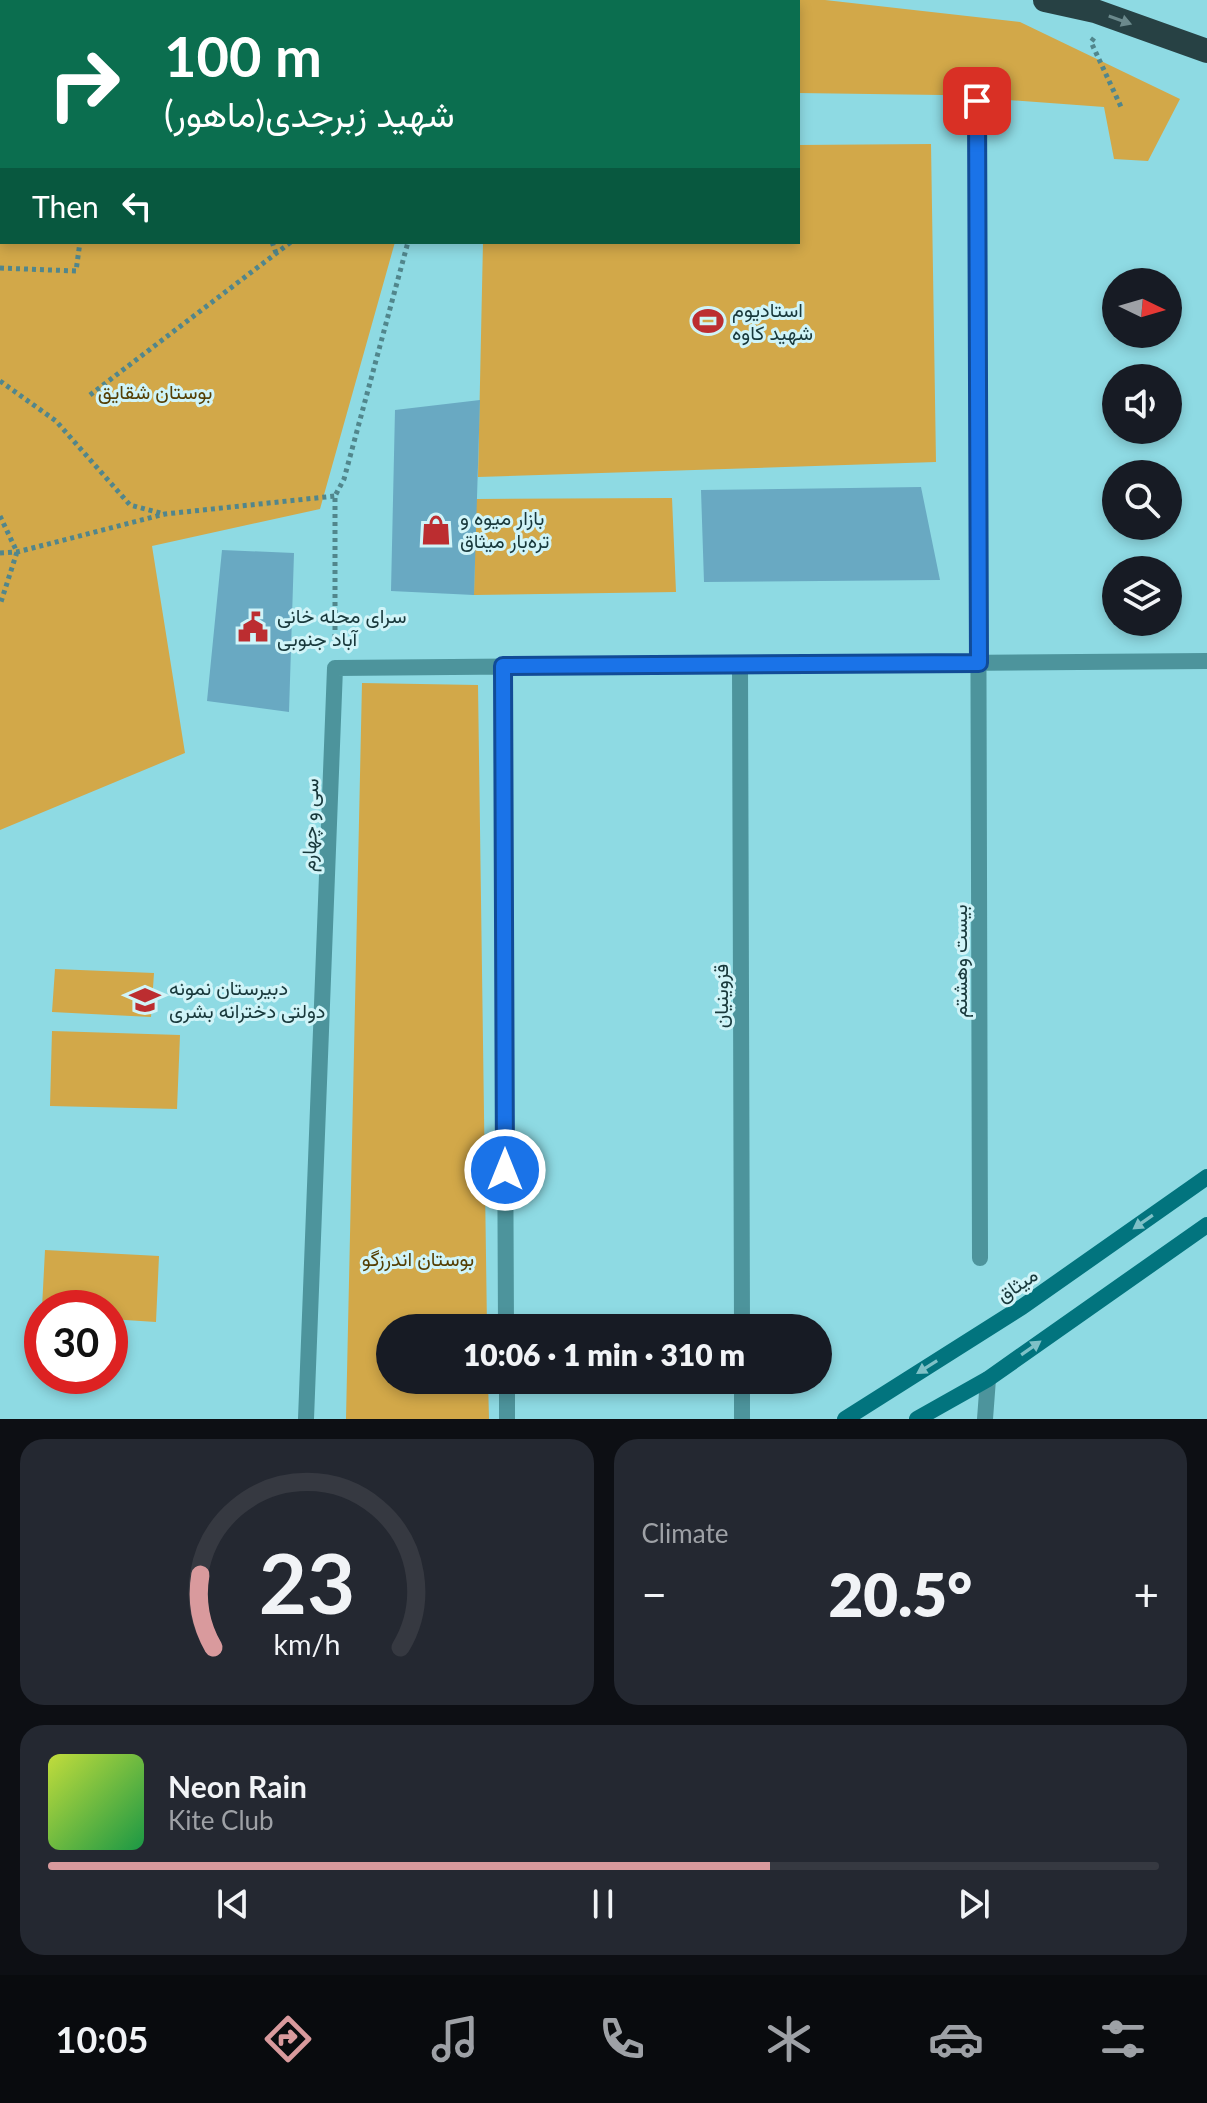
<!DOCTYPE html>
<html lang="en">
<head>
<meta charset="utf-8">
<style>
  :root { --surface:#171b24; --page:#242831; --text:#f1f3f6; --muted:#9ea1a6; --line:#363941; --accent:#d99a9d }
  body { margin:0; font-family:Lato,Vazirmatn,sans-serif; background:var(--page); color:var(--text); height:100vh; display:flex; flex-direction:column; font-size:30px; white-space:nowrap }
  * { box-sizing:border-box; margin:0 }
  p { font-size:26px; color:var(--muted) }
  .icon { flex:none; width:44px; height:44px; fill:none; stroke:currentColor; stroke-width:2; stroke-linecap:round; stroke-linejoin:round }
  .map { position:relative; height:1419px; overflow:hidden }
  .details { display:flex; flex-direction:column; gap:20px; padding:20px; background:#0d0f14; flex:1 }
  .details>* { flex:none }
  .guide { position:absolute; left:0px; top:0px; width:800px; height:244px; box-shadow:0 4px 12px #0003; background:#0b6e4f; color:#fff; overflow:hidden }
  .needle { width:52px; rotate:95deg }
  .tools { position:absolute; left:1102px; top:268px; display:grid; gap:16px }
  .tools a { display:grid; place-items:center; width:80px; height:80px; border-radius:50%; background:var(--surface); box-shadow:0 4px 12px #0003; font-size:40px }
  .speed { position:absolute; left:24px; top:1290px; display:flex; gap:16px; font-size:40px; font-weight:700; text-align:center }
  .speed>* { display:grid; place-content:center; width:104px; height:104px; border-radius:50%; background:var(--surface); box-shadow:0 4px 12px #0003; line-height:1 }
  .speed .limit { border:12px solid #d22; background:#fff; color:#111 }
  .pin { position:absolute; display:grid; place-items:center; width:68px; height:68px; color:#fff; margin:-34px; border-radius:16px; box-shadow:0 4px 12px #0006 }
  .me { position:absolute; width:88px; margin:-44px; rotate:0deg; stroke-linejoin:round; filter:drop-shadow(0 0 6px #0008) }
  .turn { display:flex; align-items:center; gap:28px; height:168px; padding:0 32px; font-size:36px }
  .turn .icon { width:104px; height:104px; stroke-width:2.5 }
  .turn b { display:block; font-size:56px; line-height:68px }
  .then { display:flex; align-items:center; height:76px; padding:0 32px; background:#0003; gap:16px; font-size:30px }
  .big { font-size:60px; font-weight:800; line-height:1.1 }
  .details .tile { flex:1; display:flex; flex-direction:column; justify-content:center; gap:12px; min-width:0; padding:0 28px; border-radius:24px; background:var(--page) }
  .details .dial { align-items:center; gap:0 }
  .dial svg { height:208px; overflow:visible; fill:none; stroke:var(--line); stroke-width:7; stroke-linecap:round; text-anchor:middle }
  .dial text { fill:var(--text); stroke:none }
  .song { display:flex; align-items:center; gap:24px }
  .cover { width:96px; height:96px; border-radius:12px; background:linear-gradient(135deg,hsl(70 70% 55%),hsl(140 70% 35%)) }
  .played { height:8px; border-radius:4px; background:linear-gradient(90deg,var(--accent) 65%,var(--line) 65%) }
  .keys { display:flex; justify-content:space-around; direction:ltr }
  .heat { display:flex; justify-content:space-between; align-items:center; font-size:44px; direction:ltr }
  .details .tiles { flex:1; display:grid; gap:20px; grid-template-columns:1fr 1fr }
  .tile:last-child { grid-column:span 2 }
  .trip { position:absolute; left:376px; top:1314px; width:456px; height:80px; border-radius:40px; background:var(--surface); box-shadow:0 4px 12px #0003; font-weight:800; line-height:80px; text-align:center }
  .menu { display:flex; height:128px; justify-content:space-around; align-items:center; background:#090b0e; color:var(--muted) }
  .menu .icon { width:56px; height:56px }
  .menu .on { color:var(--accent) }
  .menu b { font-size:36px; color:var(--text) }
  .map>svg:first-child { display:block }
  .green { fill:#d2a849 }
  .building { fill:#69a9c2 }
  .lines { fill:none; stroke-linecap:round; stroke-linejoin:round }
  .path { stroke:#51868c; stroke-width:5; stroke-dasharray:4 4; stroke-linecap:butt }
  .street { stroke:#4d949c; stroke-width:16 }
  .secondary { stroke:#02747e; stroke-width:16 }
  .highway { stroke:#274144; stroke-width:24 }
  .oneway { fill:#6b898c }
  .oneway2 { fill:#7ec1c7 }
  .route-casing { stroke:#114b97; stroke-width:20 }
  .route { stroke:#1a73e8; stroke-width:14 }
  .labels { text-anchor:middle; stroke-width:6; stroke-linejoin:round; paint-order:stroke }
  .poi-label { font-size:20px; fill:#18383b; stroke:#d0f4f8; text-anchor:start }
  .park-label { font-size:20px; fill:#543e03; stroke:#d0f4f8 }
  .street-label { font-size:20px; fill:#18383b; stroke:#d0f4f8 }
</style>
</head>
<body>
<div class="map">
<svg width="1207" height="1419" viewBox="0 0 1207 1419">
  <rect width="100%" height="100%" fill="#8edae3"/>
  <!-- green -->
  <path class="green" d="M0,0L307,2H2V242H395L320,509L152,546L185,753L0,830Z
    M375,0H825L1020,22L1180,99L1148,161L1114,159L1104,107L942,95L798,93V2Z
    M931,144L936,462L478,477L483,242H798V145Z
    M672,498L676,592L474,595L476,499Z
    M362,683L478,685L487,1328H390V1380H488L489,1419H346Z
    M55,969L154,973L151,1017L52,1012Z
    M52,1031L180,1035L177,1109L50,1106Z
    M45,1250L159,1256L156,1322L110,1319V1308H42Z"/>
  <!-- building -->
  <path class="building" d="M480,400L474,595L391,591L395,410Z
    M921,487L940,580L704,582L701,490Z
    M222,550L294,553L289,712L207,701Z"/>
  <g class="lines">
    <!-- path -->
    <path class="path" d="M210,0L211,2
      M336,0L338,2
      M1094,38L1091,42L1122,109
      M0,65H2
      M272,242L276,253
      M0,268L76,271L80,242
      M0,381L56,421L130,505L164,514
      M90,395L291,242
      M0,516L17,552L0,605
      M0,553L17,552L165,514L335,496
      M335,646V496L344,479L408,242"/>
    <!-- street -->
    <path class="street" d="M977,101L980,1258
      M740,664L742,1328
      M503,666L506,1328
      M507,1380V1419
      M742,1380V1419
      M306,1419L335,668L1207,661
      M985,1419L988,1379"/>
    <!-- secondary -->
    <path class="secondary" d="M845,1419L1022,1307L1207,1177
      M917,1419L988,1379L1207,1225"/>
    <!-- highway -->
    <path class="highway" d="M1045,0L1095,11L1207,51"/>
  </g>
  <!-- one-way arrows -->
  <defs><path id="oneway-solid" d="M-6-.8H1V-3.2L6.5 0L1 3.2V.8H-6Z" transform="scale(2)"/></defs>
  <use class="oneway" href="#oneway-solid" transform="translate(1120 20) rotate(20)"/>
  <g class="oneway2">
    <use href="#oneway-solid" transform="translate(1143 1222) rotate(145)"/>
    <use href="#oneway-solid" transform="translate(1031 1348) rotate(-35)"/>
    <use href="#oneway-solid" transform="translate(927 1367) rotate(148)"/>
  </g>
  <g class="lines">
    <!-- route casing -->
    <g class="route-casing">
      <path id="route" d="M505,1170L503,666L979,663L977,101"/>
    </g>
    <!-- route -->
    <use href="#route" class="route"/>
  </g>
  <!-- icons -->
  <defs>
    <g id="stadium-bare" transform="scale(2.4)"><path d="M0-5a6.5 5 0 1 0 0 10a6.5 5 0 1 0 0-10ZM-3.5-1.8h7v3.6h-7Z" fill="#bc2d30" stroke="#d0f4f8" stroke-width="2.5" paint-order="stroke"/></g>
    <g id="shop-bare" transform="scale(2.4)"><path d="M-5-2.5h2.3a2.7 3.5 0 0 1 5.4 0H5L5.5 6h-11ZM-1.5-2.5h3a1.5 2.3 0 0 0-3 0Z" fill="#bc2d30" stroke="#d0f4f8" stroke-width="2.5" paint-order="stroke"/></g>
    <g id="civic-bare" transform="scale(2.4)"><path d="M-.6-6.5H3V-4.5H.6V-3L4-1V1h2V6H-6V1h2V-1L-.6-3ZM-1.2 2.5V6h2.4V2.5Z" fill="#bc2d30" stroke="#d0f4f8" stroke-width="2.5" paint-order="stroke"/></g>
    <g id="school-bare" transform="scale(2.4)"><path d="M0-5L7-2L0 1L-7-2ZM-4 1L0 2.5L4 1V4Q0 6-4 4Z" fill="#bc2d30" stroke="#d0f4f8" stroke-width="2.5" paint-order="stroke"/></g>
  </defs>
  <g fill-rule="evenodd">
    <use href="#stadium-bare" x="708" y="321"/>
    <use href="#shop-bare" x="436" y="530"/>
    <use href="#civic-bare" x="253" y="627"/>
    <use href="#school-bare" x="145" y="1000"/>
  </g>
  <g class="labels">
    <!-- poi labels -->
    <g class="poi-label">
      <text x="732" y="317">استادیوم<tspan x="732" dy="23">شهید کاوه</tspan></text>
      <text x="460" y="525">بازار میوه و<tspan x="460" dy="23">تره‌بار میثاق</tspan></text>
      <text x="277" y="623">سرای محله خانی<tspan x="277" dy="23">آباد جنوبی</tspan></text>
      <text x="169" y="995">دبیرستان نمونه<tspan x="169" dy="23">دولتی دخترانه بشری</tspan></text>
    </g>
    <!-- park labels -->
    <g class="park-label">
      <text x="155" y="399">بوستان شقایق</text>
      <text x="418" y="1266">بوستان اندرزگو</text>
    </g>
    <!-- street labels -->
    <g class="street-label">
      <text transform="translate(310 825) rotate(-88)" y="7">سی و چهارم</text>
      <text transform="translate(960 961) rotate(-90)" y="7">بیست وهشتم</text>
      <text transform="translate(721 996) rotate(-90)" y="7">قزوینیان</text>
      <text transform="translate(1017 1285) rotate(-34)" y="7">میثاق</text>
    </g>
  </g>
</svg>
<div class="tools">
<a><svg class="needle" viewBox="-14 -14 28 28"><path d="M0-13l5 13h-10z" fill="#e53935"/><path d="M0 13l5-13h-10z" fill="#9ea1a6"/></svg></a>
<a><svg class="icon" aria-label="sound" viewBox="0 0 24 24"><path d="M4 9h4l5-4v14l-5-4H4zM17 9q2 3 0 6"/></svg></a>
<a><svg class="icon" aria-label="search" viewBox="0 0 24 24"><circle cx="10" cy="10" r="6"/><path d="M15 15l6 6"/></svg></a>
<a><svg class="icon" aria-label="layers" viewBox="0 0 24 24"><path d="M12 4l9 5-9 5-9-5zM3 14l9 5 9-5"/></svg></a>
</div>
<div class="speed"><div class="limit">30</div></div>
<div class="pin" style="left:977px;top:101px;background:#d93025"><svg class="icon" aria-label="arrive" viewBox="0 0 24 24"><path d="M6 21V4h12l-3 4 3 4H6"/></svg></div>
<svg class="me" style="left:505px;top:1170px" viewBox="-20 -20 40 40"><circle r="17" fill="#1a73e8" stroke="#fff" stroke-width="3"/><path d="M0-11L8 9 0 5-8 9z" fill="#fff"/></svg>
<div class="trip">10:06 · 1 min · 310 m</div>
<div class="guide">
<div class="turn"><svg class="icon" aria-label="right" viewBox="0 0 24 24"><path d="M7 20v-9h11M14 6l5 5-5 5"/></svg><div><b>100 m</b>شهید زبرجدی(ماهور)</div></div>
<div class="then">Then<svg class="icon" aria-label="left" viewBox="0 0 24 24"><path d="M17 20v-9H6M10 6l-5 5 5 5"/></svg></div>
</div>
</div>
<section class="details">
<div class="tiles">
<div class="tile dial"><svg viewBox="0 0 100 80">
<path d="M14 69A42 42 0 1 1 86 69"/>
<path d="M14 69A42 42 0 0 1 9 41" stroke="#d99a9d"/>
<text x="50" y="56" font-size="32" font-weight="700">23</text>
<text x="50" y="72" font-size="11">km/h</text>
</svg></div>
<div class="tile"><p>Climate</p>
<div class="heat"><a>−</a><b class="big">20.5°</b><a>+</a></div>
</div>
<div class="tile">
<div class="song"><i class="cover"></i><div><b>Neon Rain</b><p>Kite Club</p></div></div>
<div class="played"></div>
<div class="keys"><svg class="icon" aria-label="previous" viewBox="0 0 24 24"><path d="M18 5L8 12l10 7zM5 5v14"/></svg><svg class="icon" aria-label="pause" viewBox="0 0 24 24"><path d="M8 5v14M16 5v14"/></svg><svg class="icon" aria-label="next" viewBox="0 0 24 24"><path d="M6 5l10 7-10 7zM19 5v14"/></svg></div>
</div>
</div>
</section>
<nav class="menu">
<b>10:05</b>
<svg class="icon on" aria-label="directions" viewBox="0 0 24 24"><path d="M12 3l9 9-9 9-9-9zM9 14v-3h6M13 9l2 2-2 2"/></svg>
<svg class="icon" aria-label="music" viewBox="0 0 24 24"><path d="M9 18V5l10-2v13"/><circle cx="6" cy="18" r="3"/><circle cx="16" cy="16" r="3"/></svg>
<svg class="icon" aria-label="phone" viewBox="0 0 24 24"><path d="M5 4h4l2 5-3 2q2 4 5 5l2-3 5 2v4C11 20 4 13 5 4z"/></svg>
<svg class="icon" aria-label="climate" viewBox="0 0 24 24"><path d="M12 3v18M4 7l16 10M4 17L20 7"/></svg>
<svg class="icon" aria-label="car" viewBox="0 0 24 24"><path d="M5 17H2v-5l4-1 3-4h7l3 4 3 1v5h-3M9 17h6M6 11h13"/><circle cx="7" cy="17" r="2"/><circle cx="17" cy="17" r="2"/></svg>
<svg class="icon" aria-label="filters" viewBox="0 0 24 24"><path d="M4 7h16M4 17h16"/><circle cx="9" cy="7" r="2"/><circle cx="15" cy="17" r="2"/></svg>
</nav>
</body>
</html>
